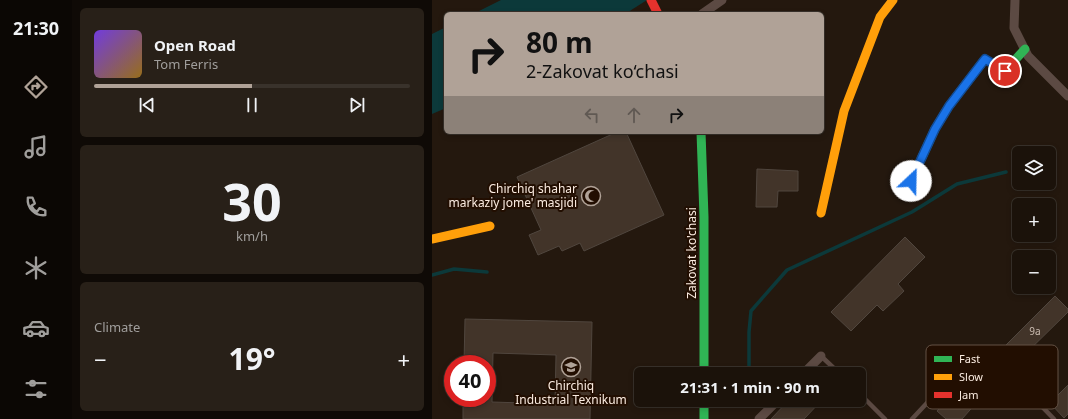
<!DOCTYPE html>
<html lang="en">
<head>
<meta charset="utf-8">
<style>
  :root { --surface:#1b120a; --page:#282018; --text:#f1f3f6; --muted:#a09e9c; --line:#39322b; --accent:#b0a297 }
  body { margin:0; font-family:"Noto Sans",sans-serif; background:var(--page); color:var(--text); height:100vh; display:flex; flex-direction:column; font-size:15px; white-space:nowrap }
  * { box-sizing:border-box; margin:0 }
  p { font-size:13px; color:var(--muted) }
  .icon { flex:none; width:22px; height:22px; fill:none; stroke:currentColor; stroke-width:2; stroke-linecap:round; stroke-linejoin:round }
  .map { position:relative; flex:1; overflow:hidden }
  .sheet { display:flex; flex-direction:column; gap:8px; padding:8px; background:#0f0a06; width:360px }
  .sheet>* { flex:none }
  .top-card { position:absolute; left:12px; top:12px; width:380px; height:122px; border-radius:6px; box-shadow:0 2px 6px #0003,0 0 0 1px var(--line); background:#b0a297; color:#111; overflow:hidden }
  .fabs { position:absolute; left:580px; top:146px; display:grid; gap:8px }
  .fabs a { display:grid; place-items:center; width:44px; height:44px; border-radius:6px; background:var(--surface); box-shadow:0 2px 6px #0003,0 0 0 1px var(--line); font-size:20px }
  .speed { position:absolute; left:12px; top:355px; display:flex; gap:8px; font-size:20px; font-weight:700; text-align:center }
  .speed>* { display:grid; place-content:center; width:52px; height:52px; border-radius:50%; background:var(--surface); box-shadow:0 2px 6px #0003,0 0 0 1px var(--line); line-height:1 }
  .speed .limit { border:6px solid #d22; background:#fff; color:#111 }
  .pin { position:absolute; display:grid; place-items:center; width:34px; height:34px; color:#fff; margin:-17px; border:2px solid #fff; border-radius:50%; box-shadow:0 1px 4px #0007 }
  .me { position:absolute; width:44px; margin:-22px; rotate:24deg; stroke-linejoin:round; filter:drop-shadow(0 0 3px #0008) }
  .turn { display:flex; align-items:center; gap:14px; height:84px; padding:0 16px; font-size:18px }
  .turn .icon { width:52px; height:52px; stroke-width:2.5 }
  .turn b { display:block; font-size:28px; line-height:34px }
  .lanes { display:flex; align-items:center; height:38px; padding:0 16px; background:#0003; justify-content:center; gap:20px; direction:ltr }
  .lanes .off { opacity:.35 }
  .big { font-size:30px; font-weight:700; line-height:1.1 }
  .sheet .widget { flex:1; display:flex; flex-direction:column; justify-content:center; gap:6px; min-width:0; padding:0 14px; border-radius:6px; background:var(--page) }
  .sheet .dial { align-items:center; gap:0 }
  .dial b { font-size:52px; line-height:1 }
  .song { display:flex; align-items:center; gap:12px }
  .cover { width:48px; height:48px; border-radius:6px; background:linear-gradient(135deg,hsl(260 70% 55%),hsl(40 70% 35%)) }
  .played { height:4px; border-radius:2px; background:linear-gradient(90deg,var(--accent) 50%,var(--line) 50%) }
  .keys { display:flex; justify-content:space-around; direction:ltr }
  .heat { display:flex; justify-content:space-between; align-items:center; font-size:22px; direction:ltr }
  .trip { position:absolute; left:202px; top:367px; width:232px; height:40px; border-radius:6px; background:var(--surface); box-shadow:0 2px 6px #0003,0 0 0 1px var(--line); font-weight:700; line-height:40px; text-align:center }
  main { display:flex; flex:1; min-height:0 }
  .tab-bar { display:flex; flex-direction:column; width:72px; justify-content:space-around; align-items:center; background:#0b0704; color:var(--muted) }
  .tab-bar .icon { width:28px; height:28px }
  .tab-bar .active { color:var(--accent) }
  .tab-bar b { font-size:18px; color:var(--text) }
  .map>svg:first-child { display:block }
  .water { fill:#0c393a }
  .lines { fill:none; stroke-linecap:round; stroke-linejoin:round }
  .stream { stroke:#0c393a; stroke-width:3.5 }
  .building { fill:#423429; stroke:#50463e; fill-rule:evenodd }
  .lane { stroke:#5c4a43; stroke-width:4.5 }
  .street { stroke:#5c4a43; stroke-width:9 }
  .fast { stroke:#30b455; stroke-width:9 }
  .slow { stroke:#ff9f0a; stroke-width:9 }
  .jam { stroke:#e5322d; stroke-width:9 }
  .route-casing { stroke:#114b97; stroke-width:10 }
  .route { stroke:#1a73e8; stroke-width:7 }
  .labels { text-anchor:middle; stroke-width:4; stroke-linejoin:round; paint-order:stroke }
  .number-label { font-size:10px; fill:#cdbeb3 }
  .poi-label { font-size:12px; fill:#fbece1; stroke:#220e01; text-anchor:end }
  .street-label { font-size:12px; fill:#fbece1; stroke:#220e01 }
  .key { fill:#220e01; stroke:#635144; stroke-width:1 }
  .key-label { font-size:11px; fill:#fbece1 }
</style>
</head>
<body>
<main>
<nav class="tab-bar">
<b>21:30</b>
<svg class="icon active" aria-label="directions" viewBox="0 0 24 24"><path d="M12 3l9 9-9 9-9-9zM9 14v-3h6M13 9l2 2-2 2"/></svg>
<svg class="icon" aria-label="music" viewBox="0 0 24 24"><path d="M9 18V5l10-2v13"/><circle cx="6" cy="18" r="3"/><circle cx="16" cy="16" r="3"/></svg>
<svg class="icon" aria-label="phone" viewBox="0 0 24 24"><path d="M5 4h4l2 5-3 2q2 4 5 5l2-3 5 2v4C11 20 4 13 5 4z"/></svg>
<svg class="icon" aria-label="climate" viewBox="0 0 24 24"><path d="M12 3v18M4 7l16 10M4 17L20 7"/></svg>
<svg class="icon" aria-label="car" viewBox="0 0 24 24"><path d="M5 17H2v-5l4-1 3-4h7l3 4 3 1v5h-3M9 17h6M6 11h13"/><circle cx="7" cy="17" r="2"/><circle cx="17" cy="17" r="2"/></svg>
<svg class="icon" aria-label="filters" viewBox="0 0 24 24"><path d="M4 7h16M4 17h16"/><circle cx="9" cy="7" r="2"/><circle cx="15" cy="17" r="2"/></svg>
</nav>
<section class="sheet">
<div class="widget">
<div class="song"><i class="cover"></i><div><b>Open Road</b><p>Tom Ferris</p></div></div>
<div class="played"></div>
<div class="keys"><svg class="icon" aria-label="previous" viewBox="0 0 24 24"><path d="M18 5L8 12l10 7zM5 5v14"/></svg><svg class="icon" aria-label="pause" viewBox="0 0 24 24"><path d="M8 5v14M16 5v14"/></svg><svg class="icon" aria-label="next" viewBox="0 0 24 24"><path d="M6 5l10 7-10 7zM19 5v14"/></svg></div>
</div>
<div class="widget dial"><b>30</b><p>km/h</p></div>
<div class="widget"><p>Climate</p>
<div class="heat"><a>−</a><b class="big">19°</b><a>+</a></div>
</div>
</section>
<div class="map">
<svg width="636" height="419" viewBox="0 0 636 419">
  <rect width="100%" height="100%" fill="#24180e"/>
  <!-- water -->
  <path class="water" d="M69,0H215L193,14H41Z
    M14,27V108L0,114V34Z"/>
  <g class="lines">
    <!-- stream -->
    <path class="stream" d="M0,275L22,269L55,272
      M317,374V332L319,311L355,270L480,212L525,184L574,172"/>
  </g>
  <!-- building -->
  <path class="building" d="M185,132H194L232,215L152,251L148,243L130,251L127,246L106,255L97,235L109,230L85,177Z
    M325,169L366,171V191H346L345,207H324Z
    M473,237L493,257L466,284L472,291L451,311L445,305L419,331L399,312Z
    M623,296L636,309V312L584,363L570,349Z
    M33,319L160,322L158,419H31V398H55V364H32ZM61,353L124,355L123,404L60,402Z
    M551,360L569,375L530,419H514L505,411Z
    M636,385V414L632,418L618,403Z
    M357,400H390L372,419H339Z"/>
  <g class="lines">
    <!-- lane -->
    <path class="lane" d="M389,356L408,374
      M427,393L453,419
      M480,419L536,359L547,349L559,354L622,419"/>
    <!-- street -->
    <path class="street" d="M583,0L582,28L596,56L636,96
      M270,14L290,0
      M371,374L389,356
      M327,419L346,400"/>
    <!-- fast -->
    <path class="fast" d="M269,132L272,217V374
      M479,181L503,129L517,106L553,59L573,71L593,49
      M272,400V419"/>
    <!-- slow -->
    <path class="slow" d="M389,213L412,111L448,17L461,0
      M0,239L58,226"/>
    <!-- jam -->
    <path class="jam" d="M219,0L226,14"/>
  </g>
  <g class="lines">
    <!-- route casing -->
    <g class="route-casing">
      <path id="route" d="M479,181L503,129L517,106L553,59L573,71"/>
    </g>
    <!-- route -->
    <use href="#route" class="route"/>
  </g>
  <!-- icons -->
  <defs>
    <g id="mosque-ring" transform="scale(1)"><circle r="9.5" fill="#220e01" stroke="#b0a297" stroke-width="1.5"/><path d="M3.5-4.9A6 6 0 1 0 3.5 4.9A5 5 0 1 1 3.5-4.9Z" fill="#b0a297"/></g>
    <g id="university-ring" transform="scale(1)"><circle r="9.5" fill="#220e01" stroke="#b0a297" stroke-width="1.5"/><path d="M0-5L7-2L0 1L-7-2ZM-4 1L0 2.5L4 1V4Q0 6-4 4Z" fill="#b0a297"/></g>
  </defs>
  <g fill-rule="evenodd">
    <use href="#mosque-ring" x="159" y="196"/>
    <use href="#university-ring" x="139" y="367"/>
  </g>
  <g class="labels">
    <!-- number labels -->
    <g class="number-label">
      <text x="603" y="335">9a</text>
    </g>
    <!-- poi labels -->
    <g class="poi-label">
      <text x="145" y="193">Chirchiq shahar<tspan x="145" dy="14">markaziy jome' masjidi</tspan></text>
      <text x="139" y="390" text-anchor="middle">Chirchiq<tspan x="139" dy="14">Industrial Texnikum</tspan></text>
    </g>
    <!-- street labels -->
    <g class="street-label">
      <text transform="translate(260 253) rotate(-90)" y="4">Zakovat ko'chasi</text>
    </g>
  </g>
  <!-- legend -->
  <rect x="494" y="345" width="132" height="64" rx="6" class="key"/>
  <rect x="502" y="356" width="18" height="6" fill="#30b455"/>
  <rect x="502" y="374" width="18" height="6" fill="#ff9f0a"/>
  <rect x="502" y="392" width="18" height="6" fill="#e5322d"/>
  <g class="key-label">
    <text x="527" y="363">Fast</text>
    <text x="527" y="381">Slow</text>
    <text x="527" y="399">Jam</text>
  </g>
</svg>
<div class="fabs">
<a><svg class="icon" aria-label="layers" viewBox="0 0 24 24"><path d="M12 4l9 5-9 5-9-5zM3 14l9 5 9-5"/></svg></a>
<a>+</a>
<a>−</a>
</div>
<div class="speed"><div class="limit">40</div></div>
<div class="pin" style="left:573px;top:71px;background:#d93025"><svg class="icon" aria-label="arrive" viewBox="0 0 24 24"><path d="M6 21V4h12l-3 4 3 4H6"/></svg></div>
<svg class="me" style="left:479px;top:181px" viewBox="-20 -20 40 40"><circle r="19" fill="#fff"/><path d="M0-13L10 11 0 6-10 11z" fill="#1a73e8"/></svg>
<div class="trip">21:31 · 1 min · 90 m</div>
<div class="top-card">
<div class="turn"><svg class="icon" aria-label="right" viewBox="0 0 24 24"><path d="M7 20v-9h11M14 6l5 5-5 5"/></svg><div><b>80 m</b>2-Zakovat ko‘chasi</div></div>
<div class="lanes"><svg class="icon off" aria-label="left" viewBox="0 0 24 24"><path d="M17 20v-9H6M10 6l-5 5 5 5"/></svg><svg class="icon off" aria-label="ahead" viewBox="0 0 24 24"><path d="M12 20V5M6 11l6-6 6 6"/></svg><svg class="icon" aria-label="right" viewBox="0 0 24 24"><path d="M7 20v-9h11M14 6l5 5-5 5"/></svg></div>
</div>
</div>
</main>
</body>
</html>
